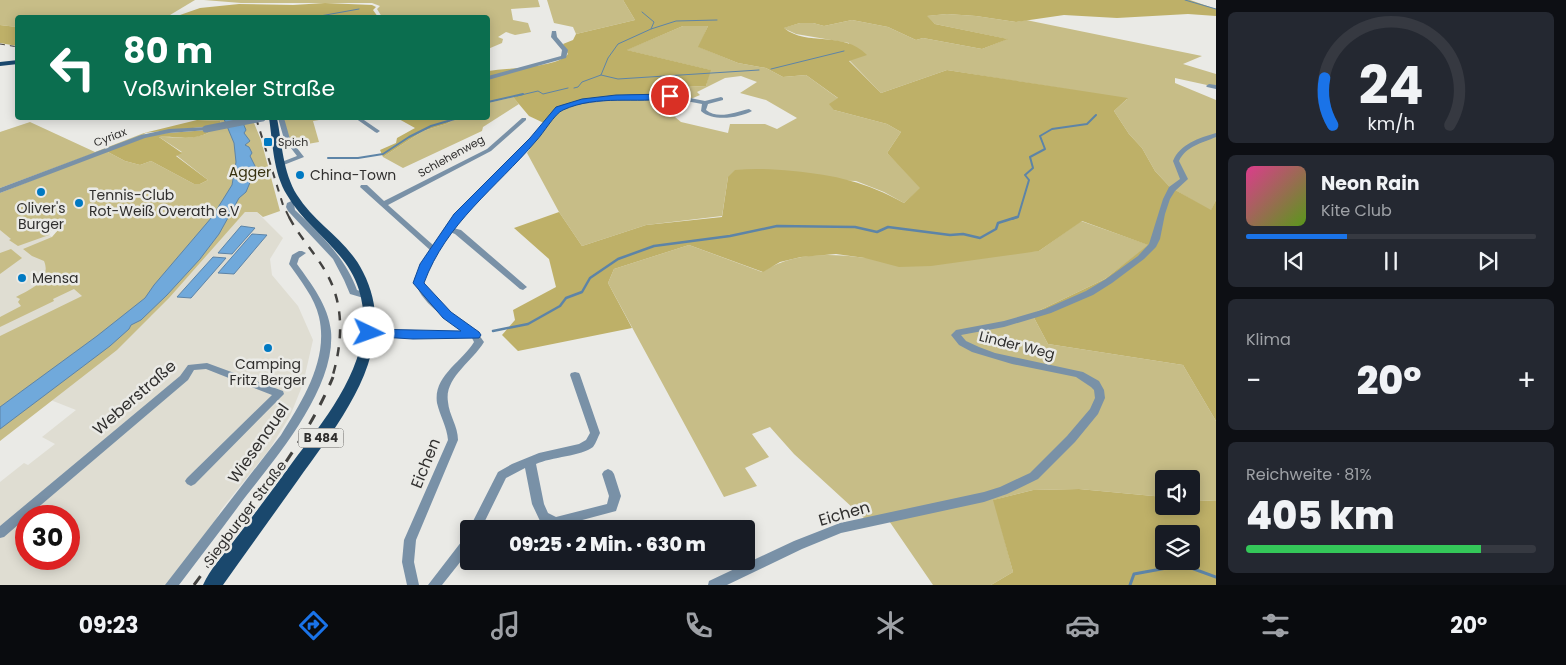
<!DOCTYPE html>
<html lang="de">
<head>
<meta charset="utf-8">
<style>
  :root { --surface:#171b24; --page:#242831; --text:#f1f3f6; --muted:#9ea1a6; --line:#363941; --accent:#1a73e8 }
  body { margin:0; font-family:Poppins,sans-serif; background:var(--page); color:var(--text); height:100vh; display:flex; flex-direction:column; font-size:19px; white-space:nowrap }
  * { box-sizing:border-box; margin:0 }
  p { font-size:16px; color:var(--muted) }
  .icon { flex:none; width:28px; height:28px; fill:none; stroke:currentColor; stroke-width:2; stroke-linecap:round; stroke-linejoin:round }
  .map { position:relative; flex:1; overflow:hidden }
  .panel { display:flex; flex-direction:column; gap:12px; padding:12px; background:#0d0f14; width:350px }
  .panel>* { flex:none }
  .banner { position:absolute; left:15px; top:15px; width:475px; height:105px; border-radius:5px; box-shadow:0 2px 12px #0003; background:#0b6e4f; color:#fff; overflow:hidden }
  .tools { position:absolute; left:1155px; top:470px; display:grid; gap:10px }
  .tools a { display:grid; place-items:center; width:45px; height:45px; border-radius:5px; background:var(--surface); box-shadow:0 2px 12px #0003; font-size:25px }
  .speed { position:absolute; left:15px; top:505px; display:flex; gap:10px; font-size:25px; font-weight:700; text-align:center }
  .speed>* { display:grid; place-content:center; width:65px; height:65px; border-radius:50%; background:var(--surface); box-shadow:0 2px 12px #0003; line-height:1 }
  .speed .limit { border:8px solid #d22; background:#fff; color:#111 }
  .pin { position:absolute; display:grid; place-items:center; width:42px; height:42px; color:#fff; margin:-21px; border:2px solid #fff; border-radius:50%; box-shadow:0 1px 5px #0007 }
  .me { position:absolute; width:55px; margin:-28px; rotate:93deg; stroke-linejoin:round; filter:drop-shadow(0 0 4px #0008) }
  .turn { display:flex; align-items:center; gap:18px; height:105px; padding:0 25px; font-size:22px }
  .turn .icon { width:65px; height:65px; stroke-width:2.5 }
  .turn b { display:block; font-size:35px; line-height:42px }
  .big { font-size:38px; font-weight:800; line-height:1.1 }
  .panel .card { flex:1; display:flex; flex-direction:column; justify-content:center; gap:8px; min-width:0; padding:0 18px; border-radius:8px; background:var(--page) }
  .panel .dial { align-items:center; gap:0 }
  .dial svg { height:130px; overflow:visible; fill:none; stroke:var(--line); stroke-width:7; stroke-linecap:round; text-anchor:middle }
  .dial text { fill:var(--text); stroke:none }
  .song { display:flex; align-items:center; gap:15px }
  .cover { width:60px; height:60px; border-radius:8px; background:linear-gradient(135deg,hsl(330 70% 55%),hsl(90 70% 35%)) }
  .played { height:5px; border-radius:2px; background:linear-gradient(90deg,var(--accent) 35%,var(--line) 35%) }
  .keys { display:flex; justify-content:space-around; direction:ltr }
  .heat { display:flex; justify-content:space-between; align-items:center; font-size:28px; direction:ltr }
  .charge { height:8px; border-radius:4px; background:linear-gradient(90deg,#34c759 81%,var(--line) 0) }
  .trip { position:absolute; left:460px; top:520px; width:295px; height:50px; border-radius:5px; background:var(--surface); box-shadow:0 2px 12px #0003; font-weight:800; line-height:50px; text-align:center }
  .tabs { display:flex; height:80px; justify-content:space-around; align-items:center; background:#090b0e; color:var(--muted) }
  .tabs .icon { width:35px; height:35px }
  .tabs .on { color:var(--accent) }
  .tabs b { font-size:22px; color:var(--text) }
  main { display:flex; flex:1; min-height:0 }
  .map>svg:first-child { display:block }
  .built { fill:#dfddd2; fill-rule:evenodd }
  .green { fill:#c7bd87; fill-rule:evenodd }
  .forest { fill:#beb068; fill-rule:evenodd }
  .water { fill:#70a9db; stroke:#5d84a7 }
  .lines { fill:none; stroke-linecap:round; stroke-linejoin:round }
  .stream-far3 { stroke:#5d84a7; stroke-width:1 }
  .stream-far2 { stroke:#5d84a7; stroke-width:2 }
  .stream-far1 { stroke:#5d84a7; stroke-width:2.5 }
  .stream { stroke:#5d84a7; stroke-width:3 }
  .minor { fill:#7991a7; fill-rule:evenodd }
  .primary { fill:#1a486d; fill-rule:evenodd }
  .rail-far3 { stroke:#434240; stroke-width:1; stroke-dasharray:5 5; stroke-linecap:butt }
  .rail-far2 { stroke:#434240; stroke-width:2; stroke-dasharray:7 7; stroke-linecap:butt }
  .rail-far1 { stroke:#434240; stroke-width:2.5; stroke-dasharray:9 9; stroke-linecap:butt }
  .rail { stroke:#434240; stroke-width:3; stroke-dasharray:11 11; stroke-linecap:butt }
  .minor-bridge { stroke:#7991a7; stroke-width:7 }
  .route { fill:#1a73e8; stroke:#114b97 }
  .poi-dot { fill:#0079c2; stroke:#eaeae6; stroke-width:2 }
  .labels { text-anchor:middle; stroke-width:5; stroke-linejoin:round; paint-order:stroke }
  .far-street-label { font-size:11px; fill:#302f2e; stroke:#eaeae6 }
  .far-poi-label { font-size:11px; fill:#302f2e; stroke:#eaeae6; text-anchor:start }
  .shield { fill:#eaeae6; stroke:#686765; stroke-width:1 }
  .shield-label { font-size:12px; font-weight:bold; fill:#302f2e }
  .park-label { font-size:14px; fill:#373110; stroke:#eaeae6 }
  .poi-label { font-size:14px; fill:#302f2e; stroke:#eaeae6; text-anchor:start }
  .street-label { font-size:14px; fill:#302f2e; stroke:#eaeae6 }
  .near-street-label { font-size:16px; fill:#302f2e; stroke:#eaeae6 }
</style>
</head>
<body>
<main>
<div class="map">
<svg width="1216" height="585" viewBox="0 0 1216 585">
  <rect width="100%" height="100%" fill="#eaeae6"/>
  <!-- built -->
  <path class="built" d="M245,212H257L283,238L270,259L272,275L298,306L313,340L303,384L290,416L269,450L221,510L213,525L167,585H0V482L24,463L28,465L55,444L42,437L76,410L43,397L148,313L151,316ZM26,516H69V559H26Z
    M0,229L51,231L49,235L52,237L107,268L26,367L0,385Z"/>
  <!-- green -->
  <path class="green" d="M0,0H195L170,15L130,18H18L17,27L0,25Z
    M204,0H538L540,7L511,9L513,20L528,23L531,32L515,35L506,32L498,37L503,39L502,43L488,49V18L382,17L377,9L380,6L372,3H241Z
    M547,0H623L635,20L576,34L573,27L554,23Z
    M947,14L976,16L1016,22L1026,20L1202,56L1183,64L1216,74V87L1175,78V83L1216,100V200L1211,211L1170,187L1155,171L1142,148L1129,134L1114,111L1127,99L947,70L881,93L849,60V43L796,34L783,28L800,23H813L824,26L852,20L888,27L916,40L923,38L982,49L1007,39L935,24L926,16Z
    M683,26H708L699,47L738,63L766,68L783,77L806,75L839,99L834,110L887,124L901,132L887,153L921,188L904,203L884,192L856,181L728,177L722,216L646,225L582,246L559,212L527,153L555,111L563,106L662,88L706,86L710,70L626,50ZM741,76L757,82L740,93L766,100L797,118L777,129L765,124H730L728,133L681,122L675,117L679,104L700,95L697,92L725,78Z
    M513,97L519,104L483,127L482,131L403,168L383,157L423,131L446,124L457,118H488V103Z
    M195,118H252L261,140L280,211L263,217L257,212H245L169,298L117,350L0,441V336L82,296L74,289L53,299L54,301L0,327V317L21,306L18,302L20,299L16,297C30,290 52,280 44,261L32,256L23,249L52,237L58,230L51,231L49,235L18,246L9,240L11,239L0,230V193L106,151L125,161L140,165L151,161L194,184H200L208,180L176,155L182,152L159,137C175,137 193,140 208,133V130L222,125L220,121L197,120Z
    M283,118H318L319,120L313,121L319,142L296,146L290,141Z
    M30,122L95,152L144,133L146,134L0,188V132Z
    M1081,221L1149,245L1105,279L1032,314L1048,344L1183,365L1216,421V501L1191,500V479H1164V497L1079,489L1033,490L994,500L1013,572L991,585H933L885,515L865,519L794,454L770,427L752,434L769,457L745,468L757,486L724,497L608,283L614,269L689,245L762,272C793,252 830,253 865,258L1039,251Z
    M11,249L22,258L0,274V253Z"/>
  <!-- forest -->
  <path class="forest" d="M623,0H1190L1216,9V16L1188,14L1117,18L1064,15L1016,22L976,16L947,14L927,16L935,24L1008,39L982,49L923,38L916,40L888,27L852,20L824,26L813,23H800L784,28C807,47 843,30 867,55L849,61L881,93L947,70L1128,98L1114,111L1129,134L1142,148L1155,171L1170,187L1211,210L1216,200V421L1183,365L1048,344L1032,314L1105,279L1148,245L1082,221L1039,251L931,266L899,267L865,258L836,254L801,257L780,262L763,272L689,245L614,269L608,283L632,328L518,351L502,335L515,320L513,310L556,287L549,259L514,228L559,212L582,246L646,225L722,217L728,177L735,170C755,168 773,169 793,171C835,175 866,182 904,203L920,188L887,153L901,132L887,124L834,110L829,104L838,98L806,75L783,77L766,68L738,63L698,47L708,26H683L627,50L711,70L706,86L662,88L661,95C639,96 570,98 555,111C551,114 548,120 546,124L529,116L513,97L488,103V71C506,68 557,68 568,54L563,44L573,40L576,34L635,20Z
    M325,3L372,5L376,7L373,10L378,17H130L180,15L200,8L239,4L293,5Z
    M0,25L17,27V46L0,43Z
    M397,118H457L446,124L423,131L383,157L380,150L396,143L397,138L415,128Z
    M197,120L220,121L222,125L144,133Z
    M208,130V133C192,141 176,136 159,137L182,153L176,156L208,180L200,184H194L151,161L140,165L125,161L106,151L154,134Z
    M1079,489L1164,497V506H1191V500L1216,501V585H991L1013,572L993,500L1033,490ZM1164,534H1191V561H1164Z"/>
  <!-- water -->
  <path class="water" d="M226,118H242L240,120L243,123L246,130L244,133L250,141L245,145L249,147L252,153L250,156L256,168L246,192L239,198L219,234L200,259L167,295L141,320L131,325L129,329L110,346L0,429V407L97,336L145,298L154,285L212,217L232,185L236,162L234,143L224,119Z
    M241,226L255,228L232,254L218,253Z
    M252,234L267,235L234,274L218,273Z
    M213,257L226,258L191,298L177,297Z"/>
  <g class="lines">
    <!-- stream-far3 -->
    <path class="stream-far3" d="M1185,0L1216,9
      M642,12L654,22L651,29
      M309,18L359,9
      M771,69L844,51
      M601,75L618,79L759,70
      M574,88L578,87L582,82L601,75L608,58L618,44L651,29L676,21L717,20
      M517,96L538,91L543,94L568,88"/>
    <!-- stream-far2 -->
    <path class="stream-far2" d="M488,102L523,94
      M328,158H358L383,154L409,137L431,126L458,118
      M1012,219L1018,217L1029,180L1025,175L1033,168L1030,157L1045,149L1040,136L1052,129L1087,124L1096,115"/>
    <!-- stream-far1 -->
    <path class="stream-far1" d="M493,331L528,324L560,306L566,298L582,292L590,278L618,259L654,246L730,236L777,226L855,227L877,232L888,227L950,235L963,234L980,238L996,229L998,223L1017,217"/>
    <!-- stream -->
    <path class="stream" d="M1130,585L1134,574L1183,565L1216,577"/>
    <!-- minor -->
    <path class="minor" d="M552,31H556L557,37L568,50L566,58L488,80V76L561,56L562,50L551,37Z
      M1209,84L1216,85V89L1207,87L1206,86Z
      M631,94H670L705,101L721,97L723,98V100L708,104L706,110C718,120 735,112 749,109L752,111C739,118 713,122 701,111L702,104L670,98H631L582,104L565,107L557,112L535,141L460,218L453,228L461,230L527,287L523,290L520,289L455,234L450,232L438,250L422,279C431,309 469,317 484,342C472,362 444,378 448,402C449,415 458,426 458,440L416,540L414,562L419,585H407L402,562L404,540L448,440C447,427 440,416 437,403C433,376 462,362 474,342L472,338L366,335L364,333L366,331L369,330L465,332C446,318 420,303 414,279L430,250L360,187L361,185H367L384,201L487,149L522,118H526V120L491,151L388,205L433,245L454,214L531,139L553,110L561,105L582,100Z
      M278,118H284L290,139L304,157L281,166L278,164L279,163L297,156L284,139Z
      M355,118H361L380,131L377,133L375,132Z
      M206,127L208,128V130L169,133L145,138L0,193V188L141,135L169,129Z
      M1216,133V137C1202,143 1186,146 1179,161L1188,179L1175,191L1170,199L1165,214L1160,239L1156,247L1144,259L1112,283L1093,295L1051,313L1004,327L961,335L966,341L979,347L995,353L1083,372L1099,381L1104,390L1105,398L1098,414L1075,442L1038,479L1007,494L984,502L841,533L802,549L727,585H708L709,581L794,541L840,523L984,492L1000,487L1030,473L1067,436L1090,409L1095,398L1094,390L1091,387L1076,377L1012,364L972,352L959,345L951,335L956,330L1004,321L1045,309L1086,291L1106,279L1138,256L1149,244L1163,199L1169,187L1180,179L1173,161C1180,144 1199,138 1216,133Z
      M296,199L300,201L294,204L295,210C320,234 345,257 357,290L370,294L371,296L370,298L367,299L350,294L344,280L333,259L288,211L286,207L287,203Z
      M299,251H302L306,253L299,258L297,264C312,285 328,305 331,331C336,388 276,458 243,500C222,529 200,557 179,585H165L281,435C302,401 329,360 319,317C315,298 300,280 289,264L292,255Z
      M207,363L283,391L284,394L195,484L191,486L187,484L185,481L187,478L272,395L206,369L194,370L188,380L28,516H26V518L4,537L0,538V526L180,376L188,365Z
      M575,372L579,373L580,375L600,433C598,437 596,443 593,447C582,456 551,457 536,464L544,504L548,513L556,517L607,504L609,496L602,474L604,471L608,469L612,471L614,474L621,496L616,511L556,527L540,521L532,504L525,468L506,478L481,529H469L498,472L512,464L539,453L579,444L586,440L590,433L570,375L571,373Z
      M469,536V551L442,585H428L465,537Z"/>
    <!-- primary -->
    <path class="primary" d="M18,60V64L0,66V62Z
      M269,118H277C282,144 283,172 297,195C315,224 348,241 363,272C402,348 340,421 298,480C273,515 248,550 223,585H203C210,569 223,556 233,542C253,516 273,489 292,463C328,415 379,356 359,290C347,250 307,230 287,195C273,172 273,144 269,118Z"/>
    <!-- rail-far3 -->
    <path class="rail-far3" d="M0,44L18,47"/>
    <!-- rail-far2 -->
    <path class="rail-far2" d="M256,118L283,205L290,219"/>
    <!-- rail-far1 -->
    <path class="rail-far1" d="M289,217C300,238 317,255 328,276C345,308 342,345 332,378"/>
    <!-- rail -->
    <path class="rail" d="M194,585C243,518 301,454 333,377"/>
    <!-- minor-bridge -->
    <path class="minor-bridge" d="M206,129L262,118"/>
  </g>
  <!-- route -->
  <path class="route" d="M670,94H672V98C636,104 598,94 563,110C555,113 543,134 536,141C496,188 446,223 424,283L451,312L479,332L481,335L479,338L413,339L364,336L363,333L369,329L461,331L443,318L413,283L420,264L454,214L530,138L556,107L582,99L616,95Z"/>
  <!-- markers -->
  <g class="poi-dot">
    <rect x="263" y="137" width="10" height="10" rx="2.5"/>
    <circle cx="300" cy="175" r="5"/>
    <circle cx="41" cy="192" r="5"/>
    <circle cx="79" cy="203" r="5"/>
    <circle cx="22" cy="278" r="5"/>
    <circle cx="268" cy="348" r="5"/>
  </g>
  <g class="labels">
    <!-- far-street labels -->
    <g class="far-street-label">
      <text transform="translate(110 137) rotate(-21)" y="4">Cyriax</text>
      <text transform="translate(451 156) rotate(-29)" y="4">Schlehenweg</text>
    </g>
    <!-- far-poi labels -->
    <g class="far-poi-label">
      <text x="278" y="146">Spich</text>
    </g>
    <!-- shield labels -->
    <rect class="shield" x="298.5" y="428.5" width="45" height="19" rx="4"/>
    <g class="shield-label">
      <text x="321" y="442">B 484</text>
    </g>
    <!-- park labels -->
    <g class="park-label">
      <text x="250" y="177">Agger</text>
    </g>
    <!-- poi labels -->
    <g class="poi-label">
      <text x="310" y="180">China-Town</text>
      <text x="89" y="200">Tennis-Club<tspan x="89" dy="16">Rot-Weiß Overath e.V</tspan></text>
      <text x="41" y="213" text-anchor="middle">Oliver's<tspan x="41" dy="16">Burger</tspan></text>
      <text x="32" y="283">Mensa</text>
      <text x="268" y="369" text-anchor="middle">Camping<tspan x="268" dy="16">Fritz Berger</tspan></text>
    </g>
    <!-- street labels -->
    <g class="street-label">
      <text transform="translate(1017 345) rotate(14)" y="5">Linder Weg</text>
      <text transform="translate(245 513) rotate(-53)" y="5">Siegburger Straße</text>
    </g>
    <!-- near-street labels -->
    <g class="near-street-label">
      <text transform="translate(134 397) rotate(-41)" y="6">Weberstraße</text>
      <text transform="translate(258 443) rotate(-55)" y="6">Wiesenauel</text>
      <text transform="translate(425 463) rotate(-68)" y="6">Eichen</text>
      <text transform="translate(844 513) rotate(-16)" y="6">Eichen</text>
    </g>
  </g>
</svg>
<div class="tools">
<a><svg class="icon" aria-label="sound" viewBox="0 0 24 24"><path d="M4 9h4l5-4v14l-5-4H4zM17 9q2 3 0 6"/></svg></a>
<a><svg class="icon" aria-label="layers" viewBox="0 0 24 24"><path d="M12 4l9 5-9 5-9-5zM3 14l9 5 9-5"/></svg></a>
</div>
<div class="speed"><div class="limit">30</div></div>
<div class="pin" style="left:670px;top:96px;background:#d93025"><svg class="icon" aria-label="arrive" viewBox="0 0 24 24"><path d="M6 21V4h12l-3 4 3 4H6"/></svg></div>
<svg class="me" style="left:369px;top:333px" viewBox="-20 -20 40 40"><circle r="19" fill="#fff"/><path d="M0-13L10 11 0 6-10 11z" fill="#1a73e8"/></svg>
<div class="trip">09:25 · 2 Min. · 630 m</div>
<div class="banner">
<div class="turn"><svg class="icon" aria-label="left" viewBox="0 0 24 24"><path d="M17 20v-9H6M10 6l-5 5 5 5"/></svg><div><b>80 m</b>Voßwinkeler Straße</div></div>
</div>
</div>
<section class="panel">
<div class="card dial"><svg viewBox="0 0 100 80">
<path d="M14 69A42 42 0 1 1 86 69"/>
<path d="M14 69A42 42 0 0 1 9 40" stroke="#1a73e8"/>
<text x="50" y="56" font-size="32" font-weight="700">24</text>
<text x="50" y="72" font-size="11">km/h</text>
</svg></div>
<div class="card">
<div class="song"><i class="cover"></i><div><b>Neon Rain</b><p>Kite Club</p></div></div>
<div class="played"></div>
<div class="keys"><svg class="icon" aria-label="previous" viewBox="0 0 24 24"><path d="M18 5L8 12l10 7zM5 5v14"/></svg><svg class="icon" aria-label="pause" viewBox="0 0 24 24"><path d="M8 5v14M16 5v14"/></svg><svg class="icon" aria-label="next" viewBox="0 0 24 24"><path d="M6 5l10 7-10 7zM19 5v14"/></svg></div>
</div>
<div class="card"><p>Klima</p>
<div class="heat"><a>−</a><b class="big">20°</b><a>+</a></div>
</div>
<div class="card"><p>Reichweite · 81%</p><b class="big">405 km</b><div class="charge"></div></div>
</section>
</main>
<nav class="tabs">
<b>09:23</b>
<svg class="icon on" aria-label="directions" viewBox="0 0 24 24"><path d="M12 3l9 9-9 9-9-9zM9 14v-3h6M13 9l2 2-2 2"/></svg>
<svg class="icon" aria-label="music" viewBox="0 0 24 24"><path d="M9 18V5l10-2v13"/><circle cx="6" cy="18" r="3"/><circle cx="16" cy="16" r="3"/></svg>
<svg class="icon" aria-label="phone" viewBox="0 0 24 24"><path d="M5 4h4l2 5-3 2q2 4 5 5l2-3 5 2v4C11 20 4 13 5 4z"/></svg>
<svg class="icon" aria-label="climate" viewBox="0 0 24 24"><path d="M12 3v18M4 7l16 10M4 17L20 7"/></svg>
<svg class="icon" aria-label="car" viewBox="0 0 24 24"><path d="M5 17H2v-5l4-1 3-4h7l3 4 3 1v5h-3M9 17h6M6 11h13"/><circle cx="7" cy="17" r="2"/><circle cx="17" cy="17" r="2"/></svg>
<svg class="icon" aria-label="filters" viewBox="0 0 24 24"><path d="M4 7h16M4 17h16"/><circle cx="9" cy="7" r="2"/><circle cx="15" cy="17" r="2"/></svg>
<b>20°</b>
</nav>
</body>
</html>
